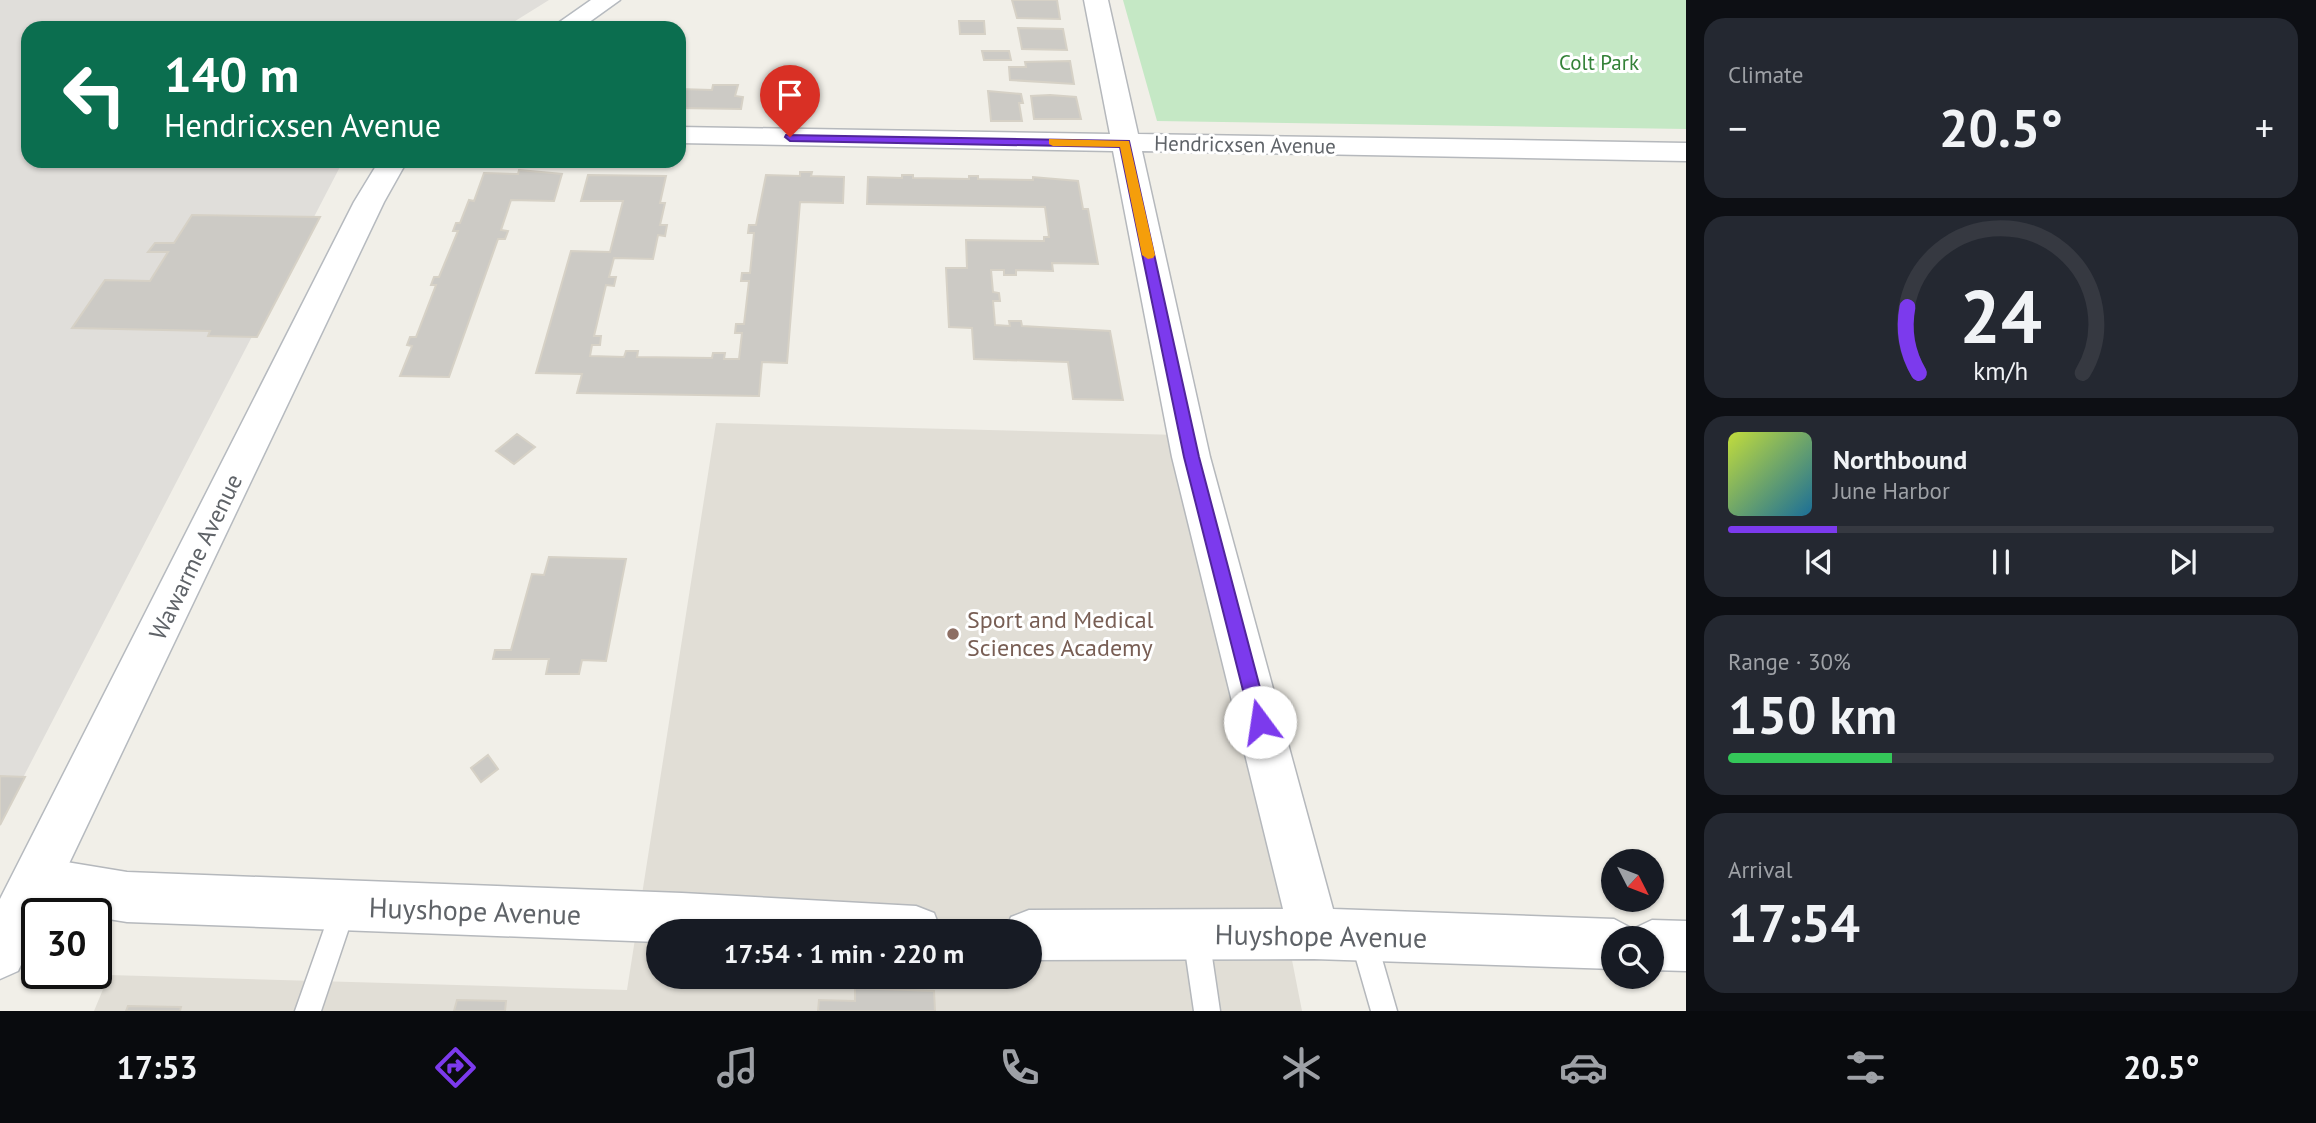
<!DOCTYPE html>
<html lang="en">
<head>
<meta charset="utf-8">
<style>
  :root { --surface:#171b24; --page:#242831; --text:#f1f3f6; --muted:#9ea1a6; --line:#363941; --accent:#7c3aed }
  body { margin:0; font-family:"PT Sans",sans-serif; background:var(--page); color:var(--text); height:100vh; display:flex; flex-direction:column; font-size:26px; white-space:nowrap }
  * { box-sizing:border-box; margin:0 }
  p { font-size:23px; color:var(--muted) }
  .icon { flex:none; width:38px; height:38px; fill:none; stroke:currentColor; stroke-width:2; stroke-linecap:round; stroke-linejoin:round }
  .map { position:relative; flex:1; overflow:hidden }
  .drawer { display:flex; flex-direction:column; gap:18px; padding:18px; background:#0d0f14; width:630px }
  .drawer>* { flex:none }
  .top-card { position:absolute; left:21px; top:21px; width:665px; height:147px; border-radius:21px; box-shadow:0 2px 5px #0004; background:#0b6e4f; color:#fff; overflow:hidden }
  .needle { width:46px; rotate:132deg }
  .fabs { position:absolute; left:1601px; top:849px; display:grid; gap:14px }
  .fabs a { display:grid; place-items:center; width:63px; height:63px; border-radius:50%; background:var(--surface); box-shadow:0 2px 5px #0004; font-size:35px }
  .speed { position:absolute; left:21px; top:898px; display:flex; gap:14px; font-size:35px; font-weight:700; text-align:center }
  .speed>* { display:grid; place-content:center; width:91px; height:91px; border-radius:50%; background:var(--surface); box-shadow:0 2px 5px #0004; line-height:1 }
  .speed .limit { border:4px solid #111; border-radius:10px; background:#fff; color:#111 }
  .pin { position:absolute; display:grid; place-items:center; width:60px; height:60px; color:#fff; margin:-72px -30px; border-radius:50% 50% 50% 0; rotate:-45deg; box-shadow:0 0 7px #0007 }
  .pin .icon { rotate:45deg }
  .me { position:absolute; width:77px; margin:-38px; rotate:346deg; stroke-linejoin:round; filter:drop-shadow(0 0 5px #0008) }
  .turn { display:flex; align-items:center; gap:24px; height:147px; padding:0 28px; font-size:32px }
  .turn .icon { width:91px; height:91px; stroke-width:2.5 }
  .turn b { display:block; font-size:49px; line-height:60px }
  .big { font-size:52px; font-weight:600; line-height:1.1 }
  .drawer .tile { flex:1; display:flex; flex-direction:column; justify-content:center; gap:10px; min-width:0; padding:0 24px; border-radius:21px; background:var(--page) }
  .drawer .dial { align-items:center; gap:0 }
  .dial svg { height:182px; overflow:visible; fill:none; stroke:var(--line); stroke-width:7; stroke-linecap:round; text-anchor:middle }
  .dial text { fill:var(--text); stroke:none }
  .song { display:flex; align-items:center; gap:21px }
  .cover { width:84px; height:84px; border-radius:10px; background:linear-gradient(135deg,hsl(70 70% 55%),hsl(200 70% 35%)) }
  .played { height:7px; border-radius:4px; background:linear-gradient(90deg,var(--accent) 20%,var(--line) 20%) }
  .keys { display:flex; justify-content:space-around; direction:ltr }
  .heat { display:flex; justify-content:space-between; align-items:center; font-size:38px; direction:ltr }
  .charge { height:10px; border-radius:5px; background:linear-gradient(90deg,#34c759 30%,var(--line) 0) }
  .trip { position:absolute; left:646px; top:919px; width:396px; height:70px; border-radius:35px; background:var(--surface); box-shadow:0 2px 5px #0004; font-weight:600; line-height:70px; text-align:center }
  .tab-bar { display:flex; height:112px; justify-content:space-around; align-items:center; background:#090b0e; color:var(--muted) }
  .tab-bar .icon { width:49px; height:49px }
  .tab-bar .selected { color:var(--accent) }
  .tab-bar b { font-size:32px; color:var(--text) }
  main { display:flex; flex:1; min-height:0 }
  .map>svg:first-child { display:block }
  .industrial { fill:#e0deda }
  .education { fill:#e1ded6; fill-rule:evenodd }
  .green { fill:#c5e8c5 }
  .building { fill:#cccac5; stroke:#d6d1c6; stroke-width:2 }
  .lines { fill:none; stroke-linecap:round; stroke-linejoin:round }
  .lane-casing { stroke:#b5b8bc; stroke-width:3 }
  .street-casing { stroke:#b5b8bc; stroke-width:3 }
  .secondary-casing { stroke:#b6babf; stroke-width:3 }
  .lane { fill:#fff; fill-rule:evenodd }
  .street { fill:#fff; fill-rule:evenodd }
  .secondary { fill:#fff; fill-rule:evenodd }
  .route { fill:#7c3aed; stroke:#51269a; stroke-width:2 }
  .slow { fill:#f59e0b }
  .education-dot { fill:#8d6e63; stroke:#fff; stroke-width:2.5 }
  .labels { text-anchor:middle; stroke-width:6; stroke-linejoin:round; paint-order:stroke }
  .far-park-label { font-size:21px; fill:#348238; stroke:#fff }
  .far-street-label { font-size:21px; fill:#5f6368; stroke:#fff }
  .street-label { font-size:24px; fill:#5f6368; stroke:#fff }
  .education-label { font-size:24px; fill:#785e54; stroke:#fff; text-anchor:start }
  .near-street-label { font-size:28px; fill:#5f6368; stroke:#fff }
</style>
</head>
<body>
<main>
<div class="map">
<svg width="1686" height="1011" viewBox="0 0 1686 1011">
  <rect width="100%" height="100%" fill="#f1efe8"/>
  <!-- industrial -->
  <path class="industrial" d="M0,0H549L504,28H28V161H343L0,822Z"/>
  <!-- education -->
  <path class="education" d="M716,423L1179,435L1267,833L1302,1011H94L109,975L627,990ZM658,931H1029V976H658Z"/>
  <!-- green -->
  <path class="green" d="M1123,0H1686V129L1157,121Z"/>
  <!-- building -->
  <path class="building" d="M1012,0H1057L1060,19L1017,18Z
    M959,21H984L985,34H960Z
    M1018,28L1063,29L1067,50L1022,49Z
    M982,51H1009L1011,60H984Z
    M1070,61L1074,84L1010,80L1009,67H1026L1025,62Z
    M713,85H738L735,96L743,97L741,109L679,108V89L712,90Z
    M988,91L1021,94L1023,103H1019L1022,121H991Z
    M1050,95L1076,97L1081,119H1034L1031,96Z
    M519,170L562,174L554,201L511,200L501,230L508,231L505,239H498L449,377L400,376L412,346L407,345L410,337H416L436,285H431L434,277H439L458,231H453L456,223H460L469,200L474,201L484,173L518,174Z
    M800,172H812L811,176L844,177L843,203L800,202L787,363L762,362L759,396L577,393L582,374L536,373L571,251L610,252L623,201H581L588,175L666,176L660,203H665L660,225H667L665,236L658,235L653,259L614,258L609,277H616L614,286L606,285L594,336H601L600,345H592L590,356L624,357L626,351H638L637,357L712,358L713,353H725L724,359H739L742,333H735L736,324H744L749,281H741L742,273H750L754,233H748L749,225H756L766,175L800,176Z
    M902,175H913V178L969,179V176H978V179L1033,180V177L1078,181L1083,209H1088L1098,264L1052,263L1053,271L1016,270V275H1004V270H991L993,292L999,293L1000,301H993L995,325L1010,326L1009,321H1021L1022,326L1110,331L1123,400L1073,399L1068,362L974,359L972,328L949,327L946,268H967L966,240L1044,241V237H1049L1045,207L867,204L868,177L902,178Z
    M192,215L320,217L257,337L208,336L210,331L72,328L105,280L150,281L168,252H148L155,243H174Z
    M517,434L535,447L514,464L496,451Z
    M549,557L626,559L606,661L582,660L579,674H546L549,659H493L495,650H511L532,574L544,575Z
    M488,755L498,769L481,782L471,768Z
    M0,776L25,777L0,825Z
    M855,988L934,991L935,1011H818L819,1000L855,1001Z
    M457,1000L506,1001L505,1011H454Z
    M128,1006L181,1007L180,1011H126Z"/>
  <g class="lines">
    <!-- lane casing -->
    <g class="lane-casing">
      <path id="lane" d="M344,895L353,898L356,907L321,1011H295L335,898Z
        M1196,923L1205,927L1209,936L1220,1011H1194L1183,936L1187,927Z
        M1363,925L1372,929L1376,938L1397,1011H1371L1350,938L1354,929Z"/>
    </g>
    <!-- street casing -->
    <g class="street-casing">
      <path id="street" d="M1084,0H1108L1138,134L1686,143V161L1142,151L1210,457L1333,909L1614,919L1633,929L1652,920L1686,921V971L1652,970V938H1614V969L1314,959L1029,960V931H1005L1011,917L1029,910L1283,909L1172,457L1113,151L679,143V127L1110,134Z
        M36,857L127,872L682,893L916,906L934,913L941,931H658V942L127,922L96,917V914L36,907L19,899L11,882L19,865Z"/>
    </g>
    <!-- secondary casing -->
    <g class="secondary-casing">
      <path id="secondary" d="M591,0H620L581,28H551Z
        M379,161H407L384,202L45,914H37V932L18,971L0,979V899L354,202Z"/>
    </g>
    <!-- lane -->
    <use href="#lane" class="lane"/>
    <!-- street -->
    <use href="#street" class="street"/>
    <!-- secondary -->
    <use href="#secondary" class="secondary"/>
  </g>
  <!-- route -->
  <path class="route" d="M786,135L1129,141L1199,457L1269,722L1266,728L1260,731L1253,728L1251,722L1184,457L1120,147L790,141L785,137Z"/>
  <!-- slow -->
  <path class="slow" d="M1049,139L1129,141L1155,255L1153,258L1148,259L1142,255L1120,147L1053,146L1049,144Z"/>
  <!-- markers -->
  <circle class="education-dot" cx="953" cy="634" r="7"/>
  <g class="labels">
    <!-- far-park labels -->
    <g class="far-park-label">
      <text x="1599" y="70">Colt Park</text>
    </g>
    <!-- far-street labels -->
    <g class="far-street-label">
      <text transform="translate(1245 145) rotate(1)" y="7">Hendricxsen Avenue</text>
    </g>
    <!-- street labels -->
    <g class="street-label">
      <text transform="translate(196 557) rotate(-64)" y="8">Wawarme Avenue</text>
    </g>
    <!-- education labels -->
    <g class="education-label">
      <text x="967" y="628">Sport and Medical<tspan x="967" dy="28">Sciences Academy</tspan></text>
    </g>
    <!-- near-street labels -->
    <g class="near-street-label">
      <text transform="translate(475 911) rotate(2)" y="10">Huyshope Avenue</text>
      <text transform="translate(1321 936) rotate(1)" y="10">Huyshope Avenue</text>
    </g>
  </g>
</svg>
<div class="fabs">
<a><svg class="needle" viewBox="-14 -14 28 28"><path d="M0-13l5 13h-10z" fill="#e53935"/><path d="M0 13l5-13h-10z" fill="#9ea1a6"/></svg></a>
<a><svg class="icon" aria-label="search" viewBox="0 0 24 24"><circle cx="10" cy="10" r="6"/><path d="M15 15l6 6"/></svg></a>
</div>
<div class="speed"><div class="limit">30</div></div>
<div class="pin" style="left:790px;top:137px;background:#d93025"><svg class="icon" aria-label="arrive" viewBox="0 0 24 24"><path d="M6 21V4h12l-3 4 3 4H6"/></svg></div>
<svg class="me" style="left:1260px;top:722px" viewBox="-20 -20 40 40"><circle r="19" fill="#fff"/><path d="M0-13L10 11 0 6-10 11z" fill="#7c3aed"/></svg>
<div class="trip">17:54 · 1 min · 220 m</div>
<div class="top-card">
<div class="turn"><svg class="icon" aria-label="left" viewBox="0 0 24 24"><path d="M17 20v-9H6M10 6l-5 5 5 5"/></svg><div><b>140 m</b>Hendricxsen Avenue</div></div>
</div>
</div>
<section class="drawer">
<div class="tile"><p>Climate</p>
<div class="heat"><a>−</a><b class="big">20.5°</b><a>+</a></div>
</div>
<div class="tile dial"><svg viewBox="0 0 100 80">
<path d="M14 69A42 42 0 1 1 86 69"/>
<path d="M14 69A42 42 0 0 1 9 40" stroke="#7c3aed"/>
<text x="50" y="56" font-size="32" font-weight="700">24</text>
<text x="50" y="72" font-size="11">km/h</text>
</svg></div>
<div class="tile">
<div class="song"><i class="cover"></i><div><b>Northbound</b><p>June Harbor</p></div></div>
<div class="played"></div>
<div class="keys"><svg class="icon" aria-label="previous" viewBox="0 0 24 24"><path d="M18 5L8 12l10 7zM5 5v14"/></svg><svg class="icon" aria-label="pause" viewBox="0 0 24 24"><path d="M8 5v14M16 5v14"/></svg><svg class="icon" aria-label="next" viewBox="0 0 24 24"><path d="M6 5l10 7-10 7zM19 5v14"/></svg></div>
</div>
<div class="tile"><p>Range · 30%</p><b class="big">150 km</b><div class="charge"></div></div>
<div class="tile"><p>Arrival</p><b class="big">17:54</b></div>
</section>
</main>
<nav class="tab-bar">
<b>17:53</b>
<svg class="icon selected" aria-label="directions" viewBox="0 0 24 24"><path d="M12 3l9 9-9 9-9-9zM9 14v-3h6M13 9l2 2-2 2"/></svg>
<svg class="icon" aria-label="music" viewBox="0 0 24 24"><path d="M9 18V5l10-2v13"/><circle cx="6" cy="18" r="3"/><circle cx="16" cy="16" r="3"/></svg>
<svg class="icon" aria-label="phone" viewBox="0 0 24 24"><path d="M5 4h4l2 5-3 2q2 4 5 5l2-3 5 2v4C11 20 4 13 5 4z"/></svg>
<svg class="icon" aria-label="climate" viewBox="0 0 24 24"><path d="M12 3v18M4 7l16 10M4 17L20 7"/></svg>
<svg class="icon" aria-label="car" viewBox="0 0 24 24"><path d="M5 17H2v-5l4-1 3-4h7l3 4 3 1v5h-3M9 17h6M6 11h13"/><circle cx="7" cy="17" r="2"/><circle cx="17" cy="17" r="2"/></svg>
<svg class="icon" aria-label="filters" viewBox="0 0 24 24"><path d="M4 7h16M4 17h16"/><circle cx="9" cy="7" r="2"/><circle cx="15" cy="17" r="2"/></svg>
<b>20.5°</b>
</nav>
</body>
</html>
